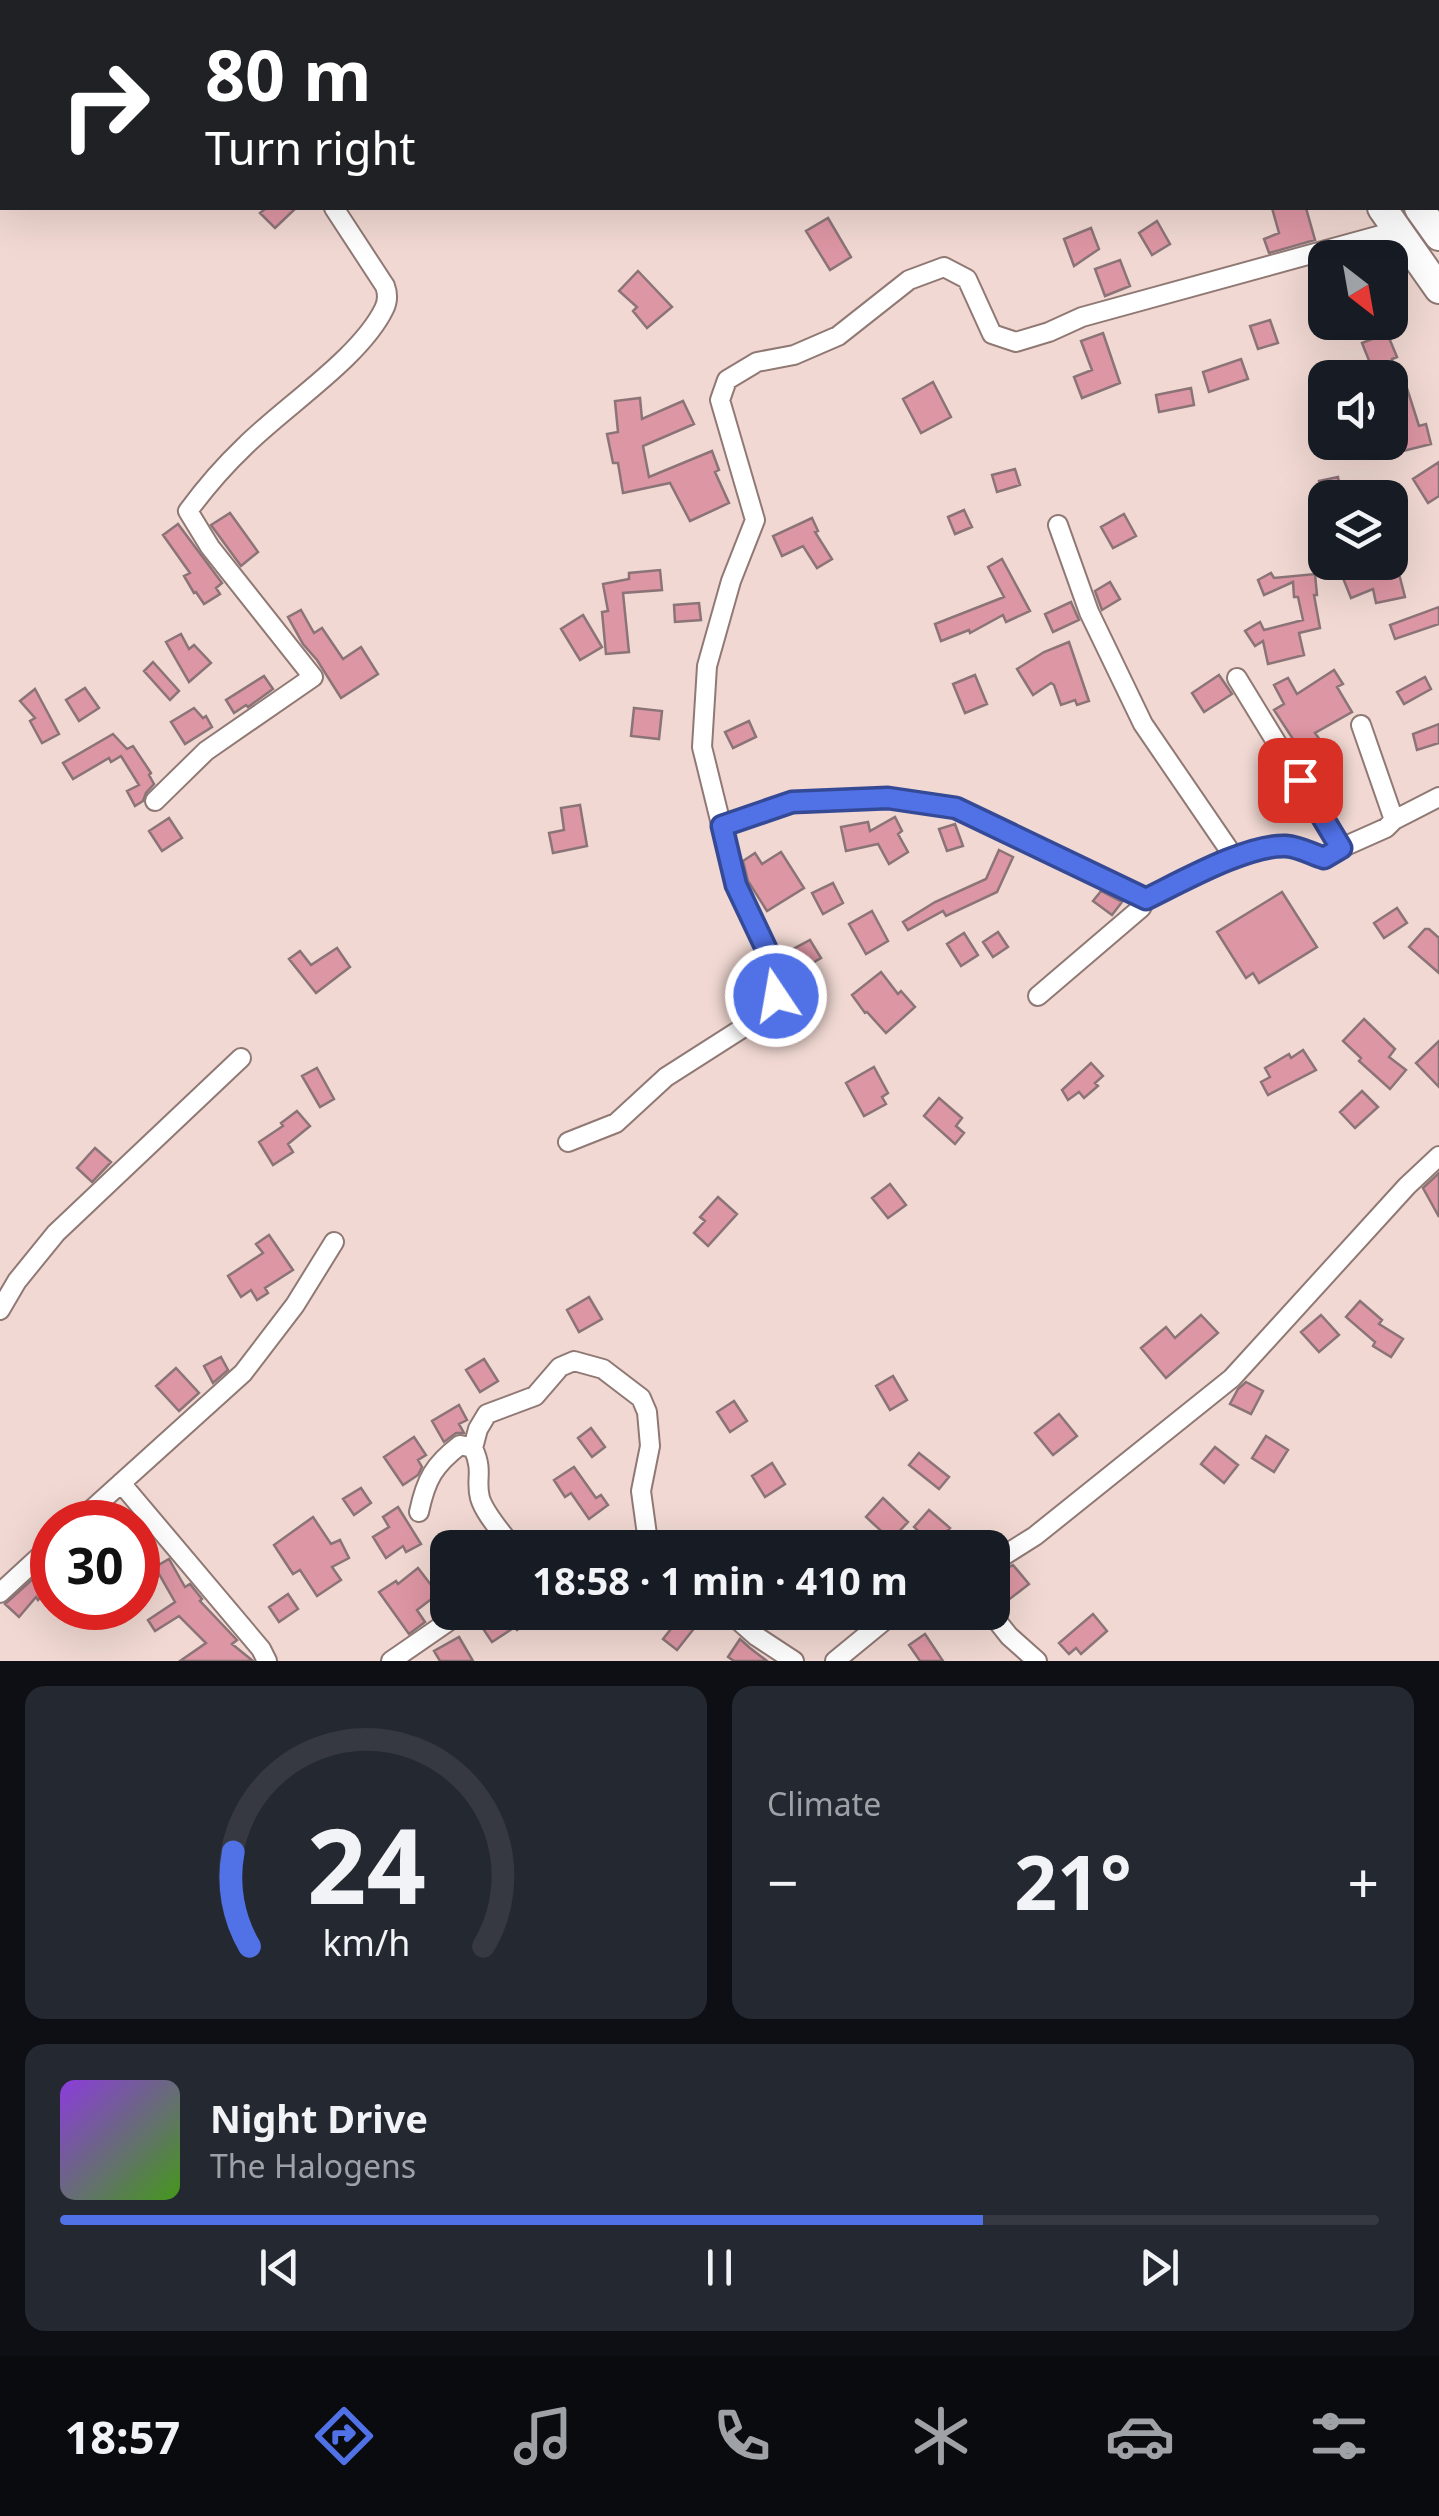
<!DOCTYPE html>
<html lang="en">
<head>
<meta charset="utf-8">
<style>
  :root { --surface:#171b24; --page:#242831; --text:#f1f3f6; --muted:#9ea1a6; --line:#363941; --accent:#5172e7 }
  body { margin:0; font-family:"Noto Sans",sans-serif; background:var(--page); color:var(--text); height:100vh; display:flex; flex-direction:column; font-size:38px; white-space:nowrap }
  * { box-sizing:border-box; margin:0 }
  p { font-size:32px; color:var(--muted) }
  .icon { flex:none; width:55px; height:55px; fill:none; stroke:currentColor; stroke-width:2; stroke-linecap:round; stroke-linejoin:round }
  .map { position:relative; height:1661px; overflow:hidden }
  .sheet { display:flex; flex-direction:column; gap:25px; padding:25px; background:#0d0f14; flex:1 }
  .sheet>* { flex:none }
  .banner { position:absolute; left:0px; top:0px; width:1440px; height:210px; box-shadow:0 10px 40px #0002; background:#202124; color:#fff; overflow:hidden }
  .needle { width:65px; rotate:149deg }
  .tools { position:absolute; left:1308px; top:240px; display:grid; gap:20px }
  .tools a { display:grid; place-items:center; width:100px; height:100px; border-radius:20px; background:var(--surface); box-shadow:0 10px 40px #0002; font-size:50px }
  .speed { position:absolute; left:30px; top:1500px; display:flex; gap:20px; font-size:50px; font-weight:700; text-align:center }
  .speed>* { display:grid; place-content:center; width:130px; height:130px; border-radius:50%; background:var(--surface); box-shadow:0 10px 40px #0002; line-height:1 }
  .speed .limit { border:15px solid #d22; background:#fff; color:#111 }
  .pin { position:absolute; display:grid; place-items:center; width:85px; height:85px; color:#fff; margin:-42px; border-radius:20px; box-shadow:0 5px 15px #0006 }
  .me { position:absolute; width:110px; margin:-55px; rotate:348deg; stroke-linejoin:round; filter:drop-shadow(0 0 8px #0008) }
  .turn { display:flex; align-items:center; gap:35px; height:210px; padding:0 40px; font-size:45px }
  .turn .icon { width:130px; height:130px; stroke-width:2.5 }
  .turn b { display:block; font-size:70px; line-height:85px }
  .big { font-size:75px; font-weight:700; line-height:1.1 }
  .sheet .tile { flex:1; display:flex; flex-direction:column; justify-content:center; gap:15px; min-width:0; padding:0 35px; border-radius:20px; background:var(--page) }
  .sheet .dial { align-items:center; gap:0 }
  .dial svg { height:260px; overflow:visible; fill:none; stroke:var(--line); stroke-width:7; stroke-linecap:round; text-anchor:middle }
  .dial text { fill:var(--text); stroke:none }
  .song { display:flex; align-items:center; gap:30px }
  .cover { width:120px; height:120px; border-radius:15px; background:linear-gradient(135deg,hsl(270 70% 55%),hsl(100 70% 35%)) }
  .played { height:10px; border-radius:5px; background:linear-gradient(90deg,var(--accent) 70%,var(--line) 70%) }
  .keys { display:flex; justify-content:space-around; direction:ltr }
  .heat { display:flex; justify-content:space-between; align-items:center; font-size:55px; direction:ltr }
  .sheet .tiles { flex:1; display:grid; gap:25px; grid-template-columns:1fr 1fr }
  .tile:last-child { grid-column:span 2 }
  .trip { position:absolute; left:430px; top:1530px; width:580px; height:100px; border-radius:20px; background:var(--surface); box-shadow:0 10px 40px #0002; font-weight:700; line-height:100px; text-align:center }
  .dock { display:flex; height:160px; justify-content:space-around; align-items:center; background:#090b0e; color:var(--muted) }
  .dock .icon { width:70px; height:70px }
  .dock .on { color:var(--accent) }
  .dock b { font-size:45px; color:var(--text) }
  .map>svg:first-child { display:block }
  .building { fill:#dd96a3; stroke:#8b7477; stroke-width:2.5 }
  .lines { fill:none; stroke-linecap:round; stroke-linejoin:round }
  .minor-casing { stroke:#907974; stroke-width:22 }
  .trunk-casing { stroke:#907974; stroke-width:32 }
  .minor { stroke:#fff; stroke-width:18 }
  .trunk { stroke:#fff; stroke-width:28 }
  .route-casing { stroke:#354a96; stroke-width:25 }
  .route { stroke:#5172e7; stroke-width:18 }
</style>
</head>
<body>
<div class="map">
<svg width="1439" height="1661" viewBox="0 0 1439 1661">
  <rect width="100%" height="100%" fill="#f1d8d2"/>
  <!-- building -->
  <path class="building" d="M266,208H296L275,228L260,213Z
    M1272,208H1306L1315,240L1269,253L1264,239L1279,233Z
    M828,218L851,257L830,270L806,231Z
    M1157,221L1170,244L1152,255L1139,233Z
    M1091,228L1099,249L1074,266L1064,239Z
    M1120,260L1130,286L1105,296L1095,269Z
    M638,271L672,307L647,328L633,311L637,307L619,291Z
    M1270,320L1278,343L1258,349L1250,326Z
    M1103,333L1120,383L1082,398L1074,377L1092,370L1081,341Z
    M1387,333L1397,357L1392,359L1397,378H1376L1362,343Z
    M1241,359L1248,379L1209,392L1203,372Z
    M933,382L951,417L921,433L903,399Z
    M1405,382L1419,426L1426,424L1431,444L1395,453L1390,433V387Z
    M1191,388L1194,405L1159,412L1156,395Z
    M640,398L642,419L683,401L694,424L643,446L649,477L712,451L719,470L715,472L729,503L690,521L670,483L623,493L618,463H613L607,434L618,432L615,401Z
    M1439,462V496L1428,503L1413,479Z
    M1015,469L1020,485L997,492L992,475Z
    M1338,477L1342,498H1322L1319,481Z
    M964,510L972,527L955,534L948,517Z
    M230,513L258,552L241,566L211,525Z
    M1124,514L1136,536L1113,548L1101,527Z
    M812,518L818,531L815,532L832,559L817,568L803,546L782,556L773,536Z
    M178,524L222,583L216,588L220,594L204,604L196,592L194,593L184,576L190,573L163,535Z
    M1002,559L1030,611L1006,622L1003,615L970,633L969,630L941,641L935,624L1004,597L988,567Z
    M1351,562H1396L1405,597L1376,603L1373,589L1351,598L1339,568Z
    M660,570L662,590L623,593L629,652L606,654L602,612L608,611L603,584L629,579V573Z
    M1271,573L1274,578L1315,574L1317,595H1314L1320,628L1299,633L1304,655L1268,664L1263,641L1255,646L1245,631L1260,622L1264,630L1303,620L1298,597H1294L1293,582L1264,595L1258,580Z
    M1110,582L1120,599L1102,610L1095,591Z
    M1071,602L1079,620L1053,632L1045,614Z
    M699,603L701,620L675,622L674,605Z
    M1439,607V624L1395,639L1390,625Z
    M301,610L314,633L322,628L343,659L361,647L378,674L341,698L317,660L303,644L288,617Z
    M583,615L602,647L580,660L561,629Z
    M181,634L189,649L194,645L211,663L189,682L166,642Z
    M1069,642L1089,701L1077,705L1075,700L1061,705L1054,685L1051,683L1033,695L1017,669L1044,652Z
    M153,662L179,691L170,700L144,671Z
    M1334,670L1343,684L1337,687L1352,712L1315,733L1323,744L1304,756L1274,710L1284,704L1274,685L1288,678L1297,694Z
    M975,675L987,704L965,713L953,684Z
    M1219,675L1232,694L1204,712L1192,693Z
    M264,676L273,689L248,707L246,705L234,713L226,700Z
    M1425,677L1431,689L1404,704L1397,692Z
    M85,688L99,708L79,721L66,700Z
    M35,689L59,734L42,743L30,721L35,718L20,701Z
    M194,708L203,718L206,716L212,727L185,744L171,722Z
    M634,708L662,711L659,739L631,736Z
    M749,721L756,737L733,748L725,732Z
    M1439,724V743L1417,750L1413,734Z
    M113,734L127,749L133,746L151,773L149,775L154,784L146,793L143,801L135,806L127,791L139,785L121,756L111,762L109,758L73,779L63,763Z
    M580,805L587,846L553,853L549,833L564,830L561,808Z
    M895,817L902,831L898,834L908,852L889,864L878,844L846,851L841,827L868,822L870,831Z
    M169,818L182,838L162,851L149,831Z
    M955,824L963,846L947,851L939,829Z
    M999,850L1013,857L997,892L946,916L943,911L908,930L903,922L935,902L986,879Z
    M781,852L804,888L767,911L748,881L743,861L755,853L762,864Z
    M833,883L843,903L823,914L812,893Z
    M1101,891L1122,902L1112,915L1093,901Z
    M1282,892L1317,947L1259,983L1253,973L1246,978L1217,932Z
    M1397,908L1407,923L1384,938L1374,923Z
    M872,911L888,941L866,954L849,924Z
    M1425,929H1429L1439,938V973L1409,947Z
    M998,932L1008,947L993,957L983,942Z
    M964,933L978,955L961,966L947,944Z
    M810,940L821,958L795,973L784,954Z
    M337,948L350,967L316,993L289,959L300,951L311,965Z
    M881,972L898,994L901,991L915,1007L886,1033L867,1012L865,1013L852,995Z
    M1364,1019L1395,1049L1389,1057L1406,1070L1390,1089L1359,1061L1361,1058L1343,1041Z
    M1439,1041V1087L1416,1063Z
    M1303,1050L1316,1070L1268,1095L1261,1082L1270,1077L1265,1068L1289,1054L1291,1058Z
    M1091,1063L1103,1076L1095,1083L1098,1086L1084,1098L1079,1092L1068,1100L1062,1090Z
    M874,1067L888,1093L882,1097L886,1104L864,1116L846,1083Z
    M317,1068L334,1099L320,1107L302,1076Z
    M1362,1091L1378,1107L1355,1128L1340,1112Z
    M939,1098L962,1118L956,1126L964,1133L955,1144L924,1116Z
    M297,1111L310,1126L288,1144L293,1152L273,1165L259,1142L283,1126L281,1123Z
    M95,1148L111,1162L92,1182L77,1168Z
    M1439,1173V1217L1423,1188Z
    M890,1184L906,1205L888,1218L872,1198Z
    M718,1197L737,1214L708,1246L694,1233L705,1221L700,1217Z
    M269,1235L293,1270L265,1288L268,1293L257,1300L251,1290L241,1297L228,1276L263,1253L256,1244Z
    M589,1297L602,1319L579,1332L567,1310Z
    M1360,1301L1382,1320L1379,1324L1403,1339L1391,1357L1373,1346L1375,1342L1346,1317Z
    M1201,1315L1218,1333L1166,1378L1141,1348L1166,1327L1175,1338Z
    M1321,1315L1339,1335L1319,1352L1301,1332Z
    M221,1357L228,1370L213,1383L204,1366Z
    M484,1359L498,1381L480,1392L466,1370Z
    M176,1368L199,1393L179,1411L156,1386Z
    M893,1376L907,1400L890,1410L876,1386Z
    M1246,1382L1263,1391L1251,1414L1230,1404L1238,1389Z
    M734,1401L747,1421L730,1432L717,1412Z
    M459,1405L467,1420L459,1424L464,1433H456L444,1442L432,1421Z
    M1059,1414L1077,1436L1053,1455L1035,1433Z
    M591,1428L605,1447L592,1457L578,1438Z
    M1266,1436L1288,1450L1274,1472L1252,1458Z
    M414,1437L426,1455L418,1460L422,1467L418,1475L403,1485L384,1457Z
    M1215,1447L1238,1465L1224,1483L1201,1464Z
    M919,1453L949,1477L939,1489L909,1465Z
    M772,1463L785,1484L765,1497L752,1476Z
    M574,1467L596,1498L601,1495L608,1505L589,1519L571,1493L565,1497L554,1480Z
    M361,1488L371,1503L354,1515L343,1499Z
    M883,1498L908,1522L891,1540L866,1517Z
    M398,1507L421,1544L406,1552L403,1546L386,1558L373,1537L389,1527L383,1517Z
    M929,1510L950,1528L934,1546L914,1527Z
    M313,1517L331,1544L340,1540L349,1558L332,1567L341,1580L317,1596L300,1570L293,1574L274,1545Z
    M169,1559L185,1587L190,1584L202,1599L200,1601L237,1640L232,1644L253,1661H180L206,1643L179,1616L155,1631L148,1620L175,1602L155,1567Z
    M1013,1565L1029,1584L1007,1601L992,1584V1575Z
    M45,1568L52,1575V1585L38,1600L36,1597L19,1617L5,1604Z
    M418,1568L438,1594L417,1610L425,1622L409,1634L379,1592L396,1581L398,1584Z
    M288,1594L298,1609L279,1622L269,1607Z
    M505,1612H542L517,1630L515,1627L492,1642L482,1627Z
    M1093,1614L1107,1631L1081,1654L1076,1648L1069,1654L1059,1643Z
    M682,1615L696,1626L677,1650L663,1639Z
    M925,1634L943,1661H920L909,1645Z
    M459,1637L473,1661H440L434,1651Z
    M740,1639L750,1648L767,1661H734L728,1657Z"/>
  <g class="lines">
    <!-- minor casing -->
    <g class="minor-casing">
      <path id="minor" d="M580,2L583,0
        M1058,525L1089,612L1143,724L1234,857
        M1237,678L1341,848
        M1361,725L1394,820
        M155,801L206,751L313,677L210,547L188,511C205,488 224,466 245,446C285,406 360,358 384,309C388,301 388,294 385,286L334,208
        M722,826L793,803L888,798L956,808L1146,899
        M1038,996L1141,908L1146,899C1181,882 1248,844 1286,846C1300,847 1311,854 1324,858L1341,848L1386,828L1394,820L1439,797
        M568,1142L616,1123L666,1077L749,1024L776,996L781,979L736,885L702,747L707,666L731,581L755,520L720,400L727,380L757,362L794,355L838,336L909,280L944,267L967,279L992,334L1016,342L1049,332L1082,317L1399,230
        M0,1310L17,1281L56,1233L241,1058
        M473,1448L478,1429L487,1414L535,1396L560,1367L574,1361L603,1369L641,1398L647,1412L650,1446L641,1491L648,1542
        M121,1483L261,1649L267,1661
        M419,1512C426,1479 434,1465 460,1445L473,1448C484,1472 475,1479 480,1498C485,1515 503,1533 513,1548
        M78,1522L243,1373L295,1305L334,1242
        M578,1548L583,1545L648,1542L653,1547
        M992,1563L1035,1536L1232,1378L1407,1186L1439,1156
        M0,1593L52,1545
        M729,1612L756,1636L794,1661
        M990,1612L1009,1636L1037,1661
        M391,1661L462,1612
        M835,1661L885,1620L900,1612"/>
    </g>
    <!-- trunk casing -->
    <g class="trunk-casing">
      <path id="trunk" d="M1171,0L1174,2
        M1221,0L1224,2
        M1382,208L1439,289
        M1419,208L1439,236"/>
    </g>
    <!-- minor -->
    <use href="#minor" class="minor"/>
    <!-- trunk -->
    <use href="#trunk" class="trunk"/>
  </g>
  <g class="lines">
    <!-- route casing -->
    <g class="route-casing">
      <path id="route" d="M776,996L781,980L736,885L722,826L792,802L888,798L956,808L1146,899C1181,882 1248,844 1286,846C1300,847 1311,854 1324,858L1341,848L1300,780"/>
    </g>
    <!-- route -->
    <use href="#route" class="route"/>
  </g>
</svg>
<div class="tools">
<a><svg class="needle" viewBox="-14 -14 28 28"><path d="M0-13l5 13h-10z" fill="#e53935"/><path d="M0 13l5-13h-10z" fill="#9ea1a6"/></svg></a>
<a><svg class="icon" aria-label="sound" viewBox="0 0 24 24"><path d="M4 9h4l5-4v14l-5-4H4zM17 9q2 3 0 6"/></svg></a>
<a><svg class="icon" aria-label="layers" viewBox="0 0 24 24"><path d="M12 4l9 5-9 5-9-5zM3 14l9 5 9-5"/></svg></a>
</div>
<div class="speed"><div class="limit">30</div></div>
<div class="pin" style="left:1300px;top:780px;background:#d93025"><svg class="icon" aria-label="arrive" viewBox="0 0 24 24"><path d="M6 21V4h12l-3 4 3 4H6"/></svg></div>
<svg class="me" style="left:776px;top:996px" viewBox="-20 -20 40 40"><circle r="17" fill="#5172e7" stroke="#fff" stroke-width="3"/><path d="M0-11L8 9 0 5-8 9z" fill="#fff"/></svg>
<div class="trip">18:58 · 1 min · 410 m</div>
<div class="banner">
<div class="turn"><svg class="icon" aria-label="right" viewBox="0 0 24 24"><path d="M7 20v-9h11M14 6l5 5-5 5"/></svg><div><b>80 m</b>Turn right</div></div>
</div>
</div>
<section class="sheet">
<div class="tiles">
<div class="tile dial"><svg viewBox="0 0 100 80">
<path d="M14 69A42 42 0 1 1 86 69"/>
<path d="M14 69A42 42 0 0 1 9 40" stroke="#5172e7"/>
<text x="50" y="56" font-size="32" font-weight="700">24</text>
<text x="50" y="72" font-size="11">km/h</text>
</svg></div>
<div class="tile"><p>Climate</p>
<div class="heat"><a>−</a><b class="big">21°</b><a>+</a></div>
</div>
<div class="tile">
<div class="song"><i class="cover"></i><div><b>Night Drive</b><p>The Halogens</p></div></div>
<div class="played"></div>
<div class="keys"><svg class="icon" aria-label="previous" viewBox="0 0 24 24"><path d="M18 5L8 12l10 7zM5 5v14"/></svg><svg class="icon" aria-label="pause" viewBox="0 0 24 24"><path d="M8 5v14M16 5v14"/></svg><svg class="icon" aria-label="next" viewBox="0 0 24 24"><path d="M6 5l10 7-10 7zM19 5v14"/></svg></div>
</div>
</div>
</section>
<nav class="dock">
<b>18:57</b>
<svg class="icon on" aria-label="directions" viewBox="0 0 24 24"><path d="M12 3l9 9-9 9-9-9zM9 14v-3h6M13 9l2 2-2 2"/></svg>
<svg class="icon" aria-label="music" viewBox="0 0 24 24"><path d="M9 18V5l10-2v13"/><circle cx="6" cy="18" r="3"/><circle cx="16" cy="16" r="3"/></svg>
<svg class="icon" aria-label="phone" viewBox="0 0 24 24"><path d="M5 4h4l2 5-3 2q2 4 5 5l2-3 5 2v4C11 20 4 13 5 4z"/></svg>
<svg class="icon" aria-label="climate" viewBox="0 0 24 24"><path d="M12 3v18M4 7l16 10M4 17L20 7"/></svg>
<svg class="icon" aria-label="car" viewBox="0 0 24 24"><path d="M5 17H2v-5l4-1 3-4h7l3 4 3 1v5h-3M9 17h6M6 11h13"/><circle cx="7" cy="17" r="2"/><circle cx="17" cy="17" r="2"/></svg>
<svg class="icon" aria-label="filters" viewBox="0 0 24 24"><path d="M4 7h16M4 17h16"/><circle cx="9" cy="7" r="2"/><circle cx="15" cy="17" r="2"/></svg>
</nav>
</body>
</html>
